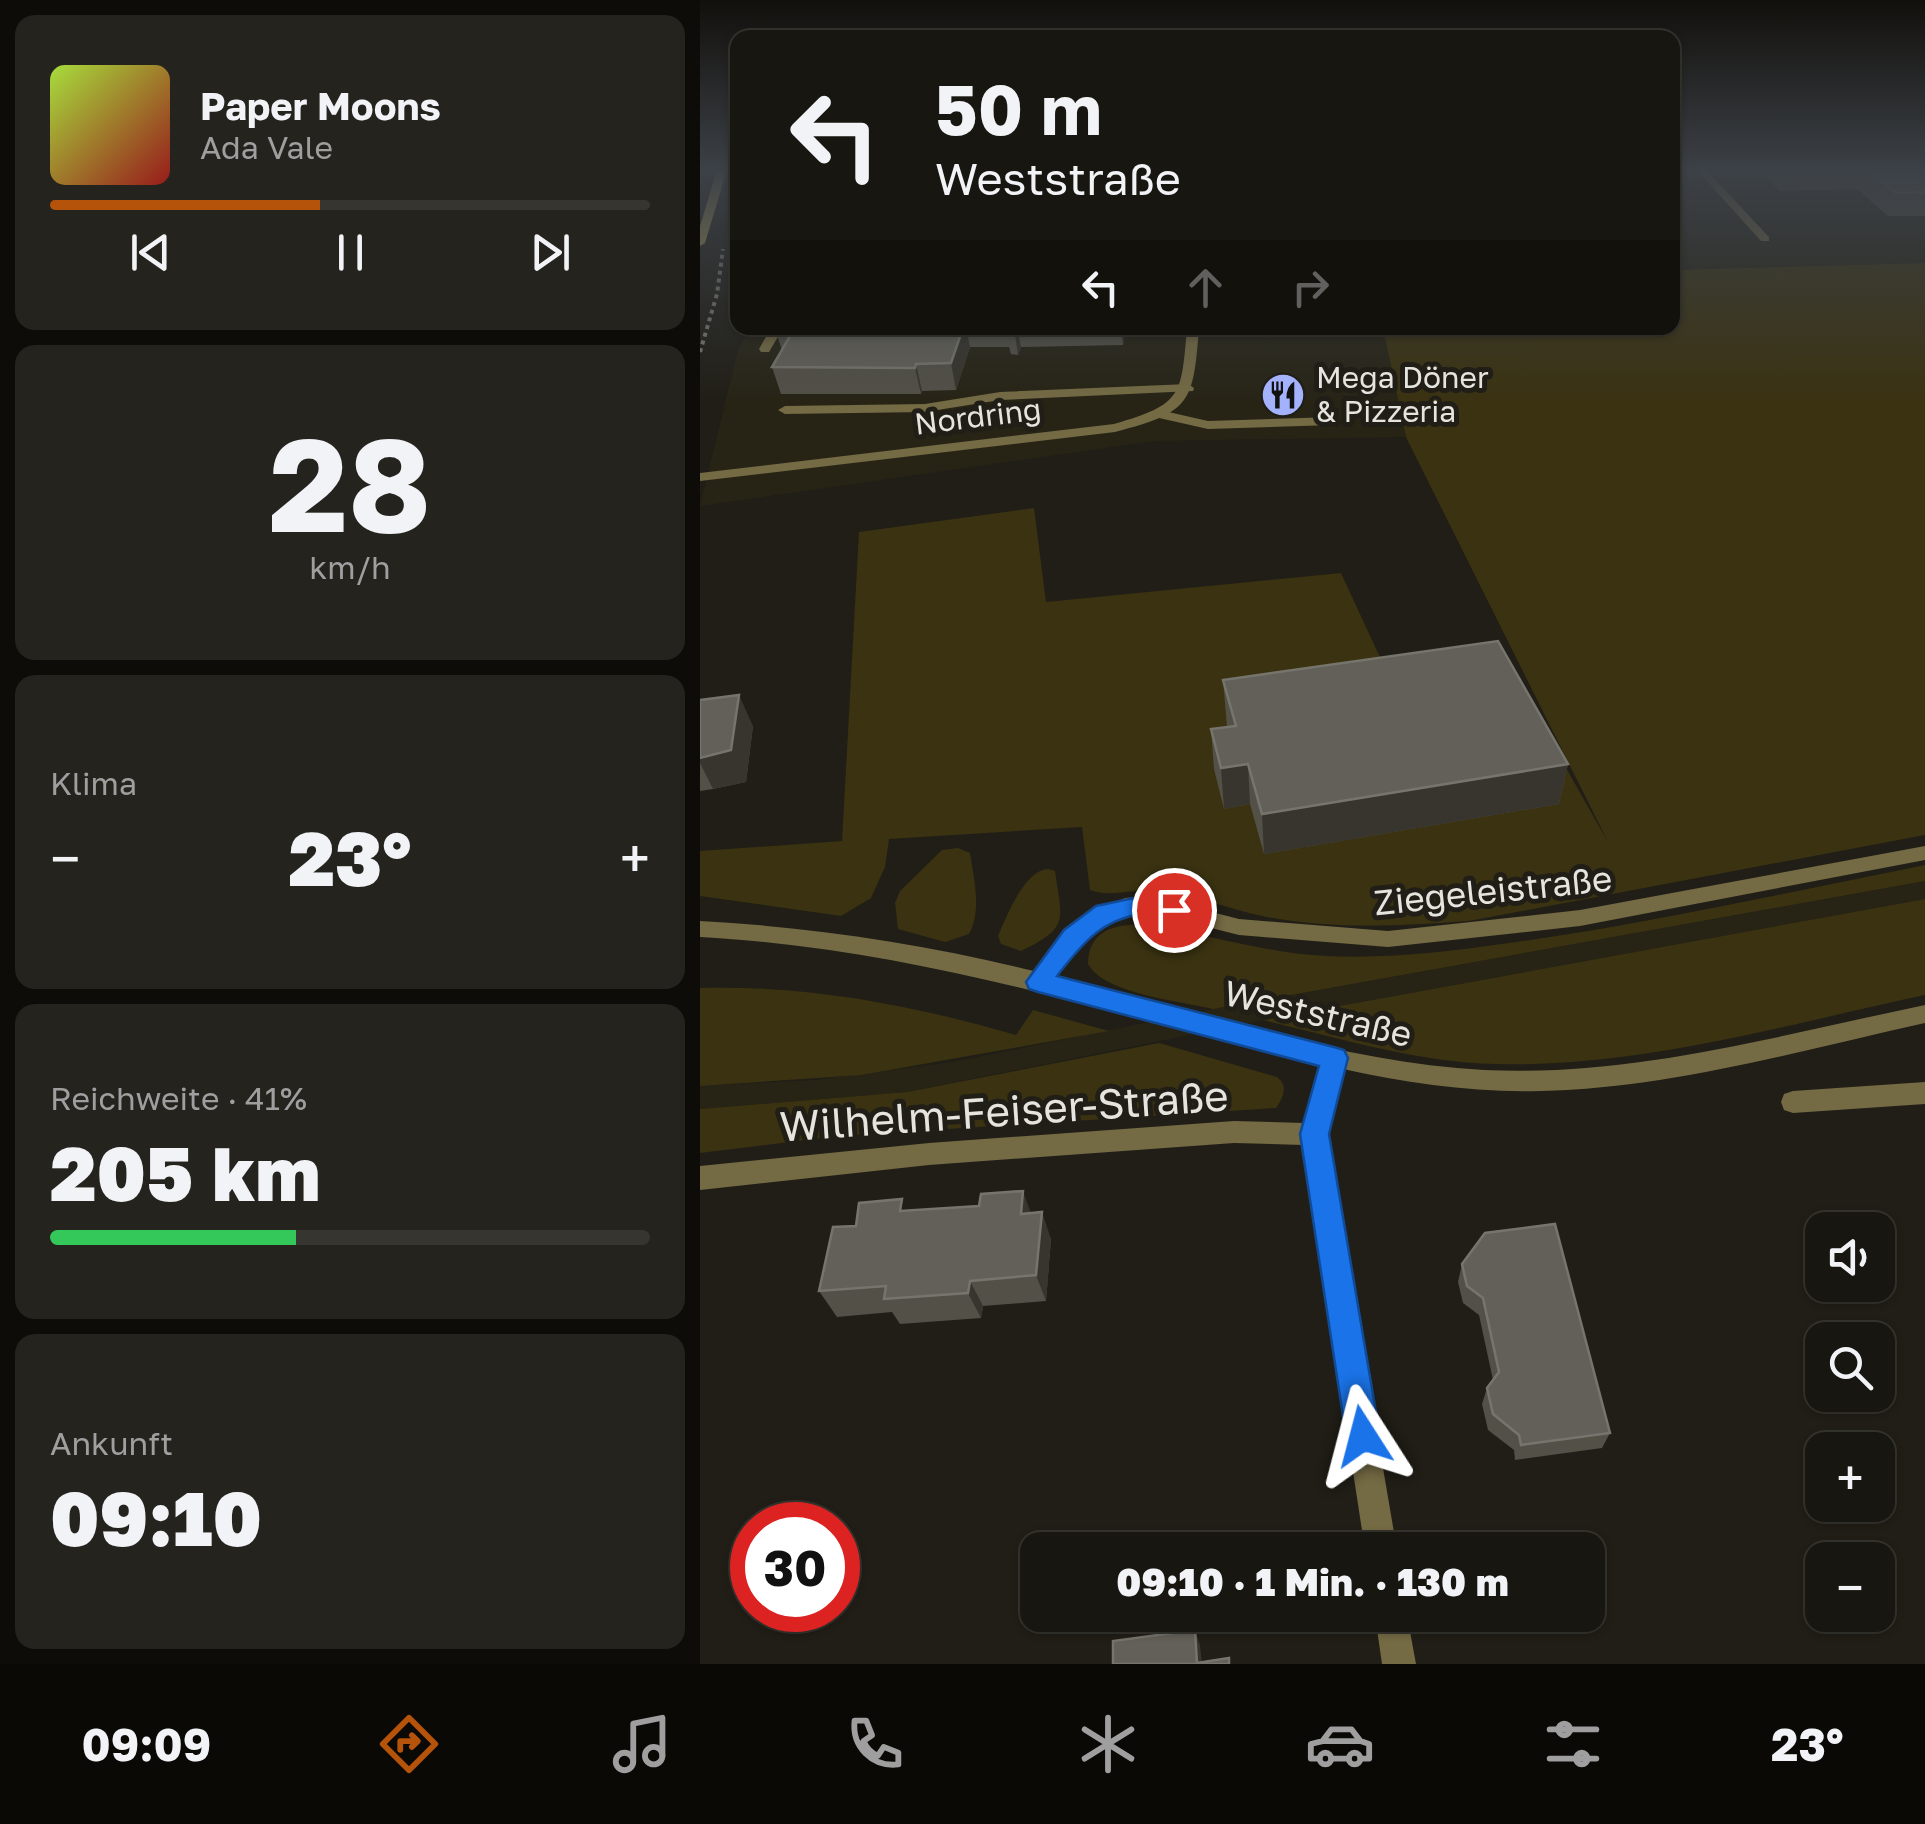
<!DOCTYPE html>
<html lang="de">
<head>
<meta charset="utf-8">
<style>
  :root { --surface:#181610; --page:#25231e; --text:#f1f3f6; --muted:#9f9f9f; --line:#363530; --accent:#b45309 }
  body { margin:0; font-family:"Golos Text",sans-serif; background:var(--page); color:var(--text); height:100vh; display:flex; flex-direction:column; font-size:38px; white-space:nowrap }
  * { box-sizing:border-box; margin:0 }
  p { font-size:32px; color:var(--muted) }
  .icon { flex:none; width:55px; height:55px; fill:none; stroke:currentColor; stroke-width:2; stroke-linecap:round; stroke-linejoin:round }
  .map { position:relative; flex:1; overflow:hidden }
  .details { display:flex; flex-direction:column; gap:15px; padding:15px; background:#0d0c09; width:700px }
  .details>* { flex:none }
  .hud { position:absolute; left:30px; top:30px; width:950px; height:305px; border-radius:20px; box-shadow:0 2px 8px #0004,0 0 0 2px var(--line); background:#181610; color:var(--text); overflow:hidden }
  .tools { position:absolute; left:1105px; top:1212px; display:grid; gap:20px }
  .tools a { display:grid; place-items:center; width:90px; height:90px; border-radius:20px; background:var(--surface); box-shadow:0 2px 8px #0004,0 0 0 2px var(--line); font-size:50px }
  .speed { position:absolute; left:30px; top:1502px; display:flex; gap:20px; font-size:50px; font-weight:700; text-align:center }
  .speed>* { display:grid; place-content:center; width:130px; height:130px; border-radius:50%; background:var(--surface); box-shadow:0 2px 8px #0004,0 0 0 2px var(--line); line-height:1 }
  .speed .limit { border:15px solid #d22; background:#fff; color:#111 }
  .pin { position:absolute; display:grid; place-items:center; width:85px; height:85px; color:#fff; margin:-42px; border:5px solid #fff; border-radius:50%; box-shadow:0 2px 10px #0007 }
  .me { position:absolute; width:110px; margin:-55px; rotate:351deg; stroke-linejoin:round; filter:drop-shadow(0 0 8px #0008) }
  .turn { display:flex; align-items:center; gap:35px; height:210px; padding:0 40px; font-size:45px }
  .turn .icon { width:130px; height:130px; stroke-width:2.5 }
  .turn b { display:block; font-size:70px; line-height:85px }
  .lanes { display:flex; align-items:center; height:95px; padding:0 40px; background:#0003; justify-content:center; gap:50px; direction:ltr }
  .lanes .off { opacity:.35 }
  .big { font-size:75px; font-weight:800; line-height:1.1 }
  .details .card { flex:1; display:flex; flex-direction:column; justify-content:center; gap:15px; min-width:0; padding:0 35px; border-radius:20px; background:var(--page) }
  .details .dial { align-items:center; gap:0 }
  .dial b { font-size:130px; line-height:1 }
  .song { display:flex; align-items:center; gap:30px }
  .cover { width:120px; height:120px; border-radius:15px; background:linear-gradient(135deg,hsl(80 70% 55%),hsl(0 70% 35%)) }
  .played { height:10px; border-radius:5px; background:linear-gradient(90deg,var(--accent) 45%,var(--line) 45%) }
  .keys { display:flex; justify-content:space-around; direction:ltr }
  .heat { display:flex; justify-content:space-between; align-items:center; font-size:55px; direction:ltr }
  .charge { height:15px; border-radius:8px; background:linear-gradient(90deg,#34c759 41%,var(--line) 0) }
  .trip { position:absolute; left:320px; top:1532px; width:585px; height:100px; border-radius:20px; background:var(--surface); box-shadow:0 2px 8px #0004,0 0 0 2px var(--line); font-weight:800; line-height:100px; text-align:center }
  .menu { display:flex; height:160px; justify-content:space-around; align-items:center; background:#0a0906; color:var(--muted) }
  .menu .icon { width:70px; height:70px }
  .menu .on { color:var(--accent) }
  .menu b { font-size:45px; color:var(--text) }
  main { display:flex; flex:1; min-height:0 }
  .map>svg:first-child { display:block }
  .built { fill:#272416 }
  .green { fill:#3a3211 }
  .lines { fill:none; stroke-linecap:round; stroke-linejoin:round }
  .path { stroke:#78776f; stroke-width:4; stroke-dasharray:4 4; stroke-linecap:butt }
  .service { fill:#746a44; fill-rule:evenodd }
  .minor { fill:#746a44; fill-rule:evenodd }
  .secondary { fill:#a69656; fill-rule:evenodd }
  .wall { fill:#525047 }
  .shaded-wall { fill:#37352d }
  .building { fill:#626058; stroke:#76756d; stroke-width:2.5 }
  .route { fill:#1a73e8; stroke:#114b97; stroke-width:2.5 }
  .labels { text-anchor:middle; stroke-width:10; stroke-linejoin:round; paint-order:stroke }
  .far-poi-label { font-size:30px; fill:#e5e4de; stroke:#201e16; text-anchor:start }
  .far-street-label { font-size:30px; fill:#e5e4de; stroke:#201e16 }
  .street-label { font-size:35px; fill:#e5e4de; stroke:#201e16 }
  .near-street-label { font-size:42px; fill:#e5e4de; stroke:#201e16 }
</style>
</head>
<body>
<main>
<section class="details">
<div class="card">
<div class="song"><i class="cover"></i><div><b>Paper Moons</b><p>Ada Vale</p></div></div>
<div class="played"></div>
<div class="keys"><svg class="icon" aria-label="previous" viewBox="0 0 24 24"><path d="M18 5L8 12l10 7zM5 5v14"/></svg><svg class="icon" aria-label="pause" viewBox="0 0 24 24"><path d="M8 5v14M16 5v14"/></svg><svg class="icon" aria-label="next" viewBox="0 0 24 24"><path d="M6 5l10 7-10 7zM19 5v14"/></svg></div>
</div>
<div class="card dial"><b>28</b><p>km/h</p></div>
<div class="card"><p>Klima</p>
<div class="heat"><a>−</a><b class="big">23°</b><a>+</a></div>
</div>
<div class="card"><p>Reichweite · 41%</p><b class="big">205 km</b><div class="charge"></div></div>
<div class="card"><p>Ankunft</p><b class="big">09:10</b></div>
</section>
<div class="map">
<svg width="1225" height="1664" viewBox="0 0 1225 1664">
  <rect width="100%" height="100%" fill="#201e16"/>
  <!-- built -->
  <path class="built" d="M972,170H1225V263L973,270Z
    M50,328H683L706,437L453,441L0,506L38,350Z
    M1225,881V899L563,1020L207,1092L0,1109V1086L115,1080L253,1062L513,1009Z"/>
  <!-- green -->
  <path class="green" d="M1225,263V835L769,921C701,926 630,930 562,916C530,909 498,897 466,891C441,886 412,899 390,890L382,827L189,839L185,867L171,898L141,916L0,896V851L142,841L159,532L334,508L346,602L641,573L691,681L808,665L909,844L706,437L683,328H972L973,270Z
    M258,848L270,853C274,879 282,911 269,934L245,942L198,929L195,903L200,891L242,850Z
    M1225,865V881L513,1009C481,1001 404,994 388,964C389,899 487,933 523,940C557,947 593,955 627,956C690,959 754,951 816,942C953,923 1089,892 1225,865Z
    M349,869L355,871C362,921 370,927 321,951L301,944L298,936C307,915 325,869 349,869Z
    M1225,899V995C1084,1025 940,1068 795,1064C716,1062 639,1038 563,1020Z
    M0,988C109,985 212,1005 316,1035L333,1010L409,1031L161,1075L0,1086Z
    M459,1043L577,1077C589,1086 583,1098 576,1108L139,1136L0,1153V1109L207,1092Z"/>
  <g class="lines">
    <!-- path -->
    <path class="path" d="M0,352L17,294L23,249"/>
    <!-- service -->
    <path class="service" d="M997,170H1006L1069,237V241H1061Z
      M71,328H83L69,352H61L59,349Z
      M488,384L494,388L493,391L300,400L225,412L85,414L78,410L85,406L225,404L300,392Z
      M464,411L508,421L633,417L640,421L633,425L508,429L459,418V412Z"/>
    <!-- minor -->
    <path class="minor" d="M487,328H499C493,404 491,412 415,432L0,481V473L414,424C483,404 481,396 487,328Z
      M1225,846V860L880,926L688,947L539,935L448,912L428,914L395,930L356,977C496,1011 639,1062 784,1070C934,1077 1080,1035 1225,1005V1023C1098,1051 971,1088 841,1091C774,1093 708,1083 643,1069L626,1134L697,1550H665L603,1145L534,1143L229,1165L0,1190V1166L229,1143L534,1121L605,1123L621,1064C409,1014 220,949 0,937V921C113,927 224,944 334,971L379,918L425,898L448,896L539,919L688,931L880,910Z
      M1225,1082V1104L1093,1113L1084,1110L1081,1102L1084,1094L1093,1091Z
      M675,1615H707L716,1664H682Z"/>
    <!-- secondary -->
    <path class="secondary" d="M17,170H27L5,243L0,246V226Z"/>
  </g>
  <!-- wall -->
  <path class="wall" d="M1059,170H1225V216H1188L1157,189L1080,191Z
    M79,328H425L423,345L321,347L318,355L311,354L309,347H270L256,390L222,391L221,394H81L72,367L82,350L76,332Z
    M523,680L868,764L859,804L564,854L550,804L524,809L514,769L511,729L527,727Z
    M0,700L53,726L46,782L13,789L0,791Z
    M208,1210L331,1213L351,1239L346,1301L283,1306L281,1318L200,1324L192,1312L137,1317L119,1291L156,1226Z
    M762,1264L910,1433L902,1448L815,1460L814,1450L788,1430L782,1404L787,1388L793,1380L779,1315L763,1303L758,1282Z"/>
  <!-- shaded-wall -->
  <path class="shaded-wall" d="M263,328H266L270,347L256,390L251,363Z
    M314,328H317L321,347L318,355Z
    M421,328H425L423,345Z
    M216,364L222,391L221,394L215,368Z
    M39,695L53,726L46,782L13,789L0,763V758Z
    M548,764L550,804L524,809L521,768Z
    M868,764L859,804L564,854L562,814Z
    M323,1191L333,1219L321,1214Z
    M342,1212L351,1239L346,1301L336,1275Z
    M270,1281L283,1306L281,1318L268,1293Z
    M495,1630L500,1645L502,1664H498Z"/>
  <!-- building -->
  <path class="building" d="M1169,170H1225V192L1196,193Z
    M79,328H263L251,363L216,364L215,368L72,367L93,331L76,332Z
    M798,641L868,764L562,814L548,764L521,768L511,729L536,726L523,680Z
    M39,695L31,750L0,758V700Z
    M323,1191L321,1214L342,1212L336,1275L270,1281L268,1293L184,1299L186,1286L119,1291L133,1227L156,1226L159,1203L202,1199L200,1211L279,1206L281,1194Z
    M855,1224L910,1433L821,1445L819,1435L793,1414L787,1388L799,1372L783,1298L767,1286L762,1264L785,1233Z
    M495,1630L497,1663L529,1658V1664H413V1641Z"/>
  <!-- sky -->
  <linearGradient id="sky" x2="0" y2="1"><stop stop-color="#12100c"/><stop offset="0.42" stop-color="#3c4147"/><stop offset="1" stop-color="#3c4147" stop-opacity="0"/></linearGradient>
  <rect width="1225" height="403" fill="url(#sky)"/>
  <!-- route -->
  <path class="route" d="M448,895L483,904L486,910L483,917C469,921 458,913 444,914C402,918 381,945 357,976L634,1047L644,1050L648,1058L629,1134L680,1436L675,1448L663,1453L651,1448L646,1436L600,1134L619,1066L338,992L329,989L326,982L364,930L396,906Z"/>
  <!-- icons -->
  <defs>
    <g id="restaurant-disc" transform="scale(2.25)"><circle r="9.5" fill="#a4b2fc" stroke="#201e16"/><path d="M-5-6h1v4h1v-4h1v4h1v-4h1v5L-1.5 .5V6h-2V.5L-5-1ZM5-6V6H3V1.5H1.5Q1.5-4 5-6Z" fill="#111"/></g>
  </defs>
  <g fill-rule="evenodd">
    <use href="#restaurant-disc" x="583" y="395"/>
  </g>
  <g class="labels">
    <!-- far-poi labels -->
    <g class="far-poi-label">
      <text x="616" y="388">Mega Döner<tspan x="616" dy="34">&amp; Pizzeria</tspan></text>
    </g>
    <!-- far-street labels -->
    <g class="far-street-label">
      <text transform="translate(278 417) rotate(-7)" y="10">Nordring</text>
    </g>
    <!-- street labels -->
    <g class="street-label">
      <text transform="translate(793 891) rotate(-6)" y="12">Ziegeleistraße</text>
      <text transform="translate(618 1014) rotate(13)" y="12">Weststraße</text>
    </g>
    <!-- near-street labels -->
    <g class="near-street-label">
      <text transform="translate(304 1111) rotate(-4)" y="15">Wilhelm-Feiser-Straße</text>
    </g>
  </g>
</svg>
<div class="tools">
<a><svg class="icon" aria-label="sound" viewBox="0 0 24 24"><path d="M4 9h4l5-4v14l-5-4H4zM17 9q2 3 0 6"/></svg></a>
<a><svg class="icon" aria-label="search" viewBox="0 0 24 24"><circle cx="10" cy="10" r="6"/><path d="M15 15l6 6"/></svg></a>
<a>+</a>
<a>−</a>
</div>
<div class="speed"><div class="limit">30</div></div>
<div class="pin" style="left:474px;top:910px;background:#d93025"><svg class="icon" aria-label="arrive" viewBox="0 0 24 24"><path d="M6 21V4h12l-3 4 3 4H6"/></svg></div>
<svg class="me" style="left:663px;top:1436px" viewBox="-20 -20 40 40"><path d="M0-17L14 15 0 8-14 15z" fill="#1a73e8" stroke="#fff" stroke-width="4"/></svg>
<div class="trip">09:10 · 1 Min. · 130 m</div>
<div class="hud">
<div class="turn"><svg class="icon" aria-label="left" viewBox="0 0 24 24"><path d="M17 20v-9H6M10 6l-5 5 5 5"/></svg><div><b>50 m</b>Weststraße</div></div>
<div class="lanes"><svg class="icon" aria-label="left" viewBox="0 0 24 24"><path d="M17 20v-9H6M10 6l-5 5 5 5"/></svg><svg class="icon off" aria-label="ahead" viewBox="0 0 24 24"><path d="M12 20V5M6 11l6-6 6 6"/></svg><svg class="icon off" aria-label="right" viewBox="0 0 24 24"><path d="M7 20v-9h11M14 6l5 5-5 5"/></svg></div>
</div>
</div>
</main>
<nav class="menu">
<b>09:09</b>
<svg class="icon on" aria-label="directions" viewBox="0 0 24 24"><path d="M12 3l9 9-9 9-9-9zM9 14v-3h6M13 9l2 2-2 2"/></svg>
<svg class="icon" aria-label="music" viewBox="0 0 24 24"><path d="M9 18V5l10-2v13"/><circle cx="6" cy="18" r="3"/><circle cx="16" cy="16" r="3"/></svg>
<svg class="icon" aria-label="phone" viewBox="0 0 24 24"><path d="M5 4h4l2 5-3 2q2 4 5 5l2-3 5 2v4C11 20 4 13 5 4z"/></svg>
<svg class="icon" aria-label="climate" viewBox="0 0 24 24"><path d="M12 3v18M4 7l16 10M4 17L20 7"/></svg>
<svg class="icon" aria-label="car" viewBox="0 0 24 24"><path d="M5 17H2v-5l4-1 3-4h7l3 4 3 1v5h-3M9 17h6M6 11h13"/><circle cx="7" cy="17" r="2"/><circle cx="17" cy="17" r="2"/></svg>
<svg class="icon" aria-label="filters" viewBox="0 0 24 24"><path d="M4 7h16M4 17h16"/><circle cx="9" cy="7" r="2"/><circle cx="15" cy="17" r="2"/></svg>
<b>23°</b>
</nav>
</body>
</html>
